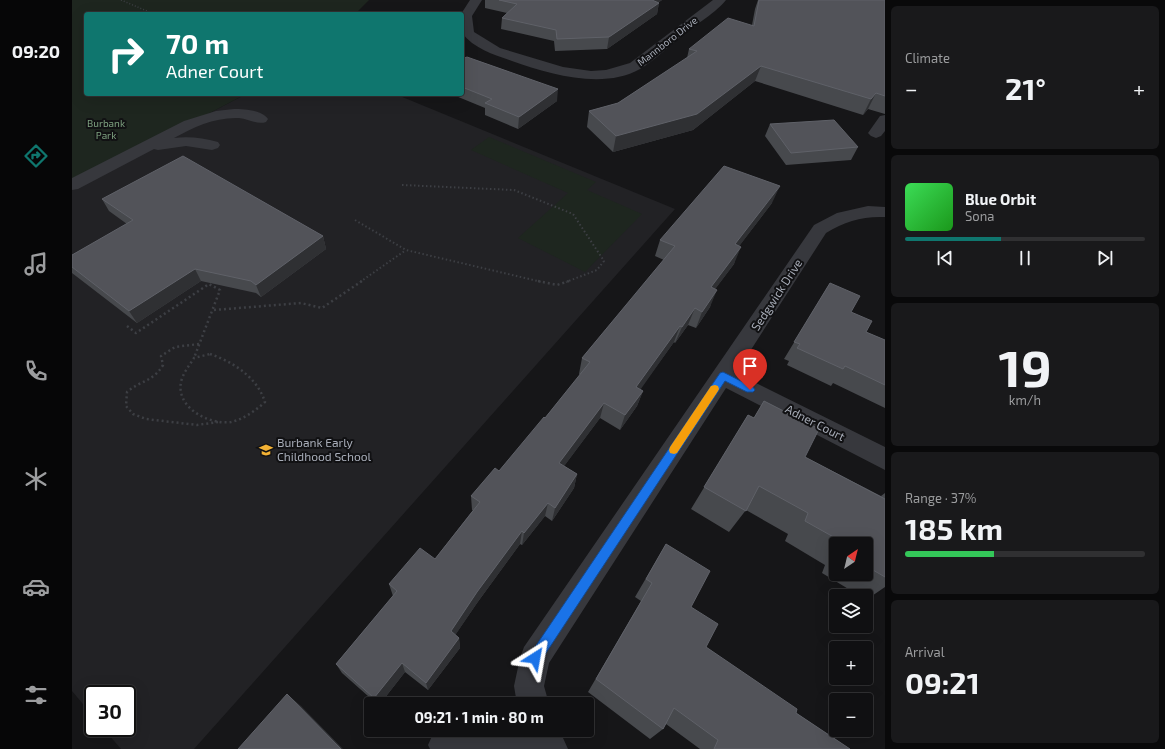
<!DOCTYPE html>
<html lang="en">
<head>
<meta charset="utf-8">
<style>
  :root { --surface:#101012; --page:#19191b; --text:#f1f3f6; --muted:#9c9d9f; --line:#303032; --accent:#0f766e }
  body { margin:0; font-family:"Exo 2",sans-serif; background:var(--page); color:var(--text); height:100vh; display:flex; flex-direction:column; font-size:15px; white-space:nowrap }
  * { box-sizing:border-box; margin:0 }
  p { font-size:13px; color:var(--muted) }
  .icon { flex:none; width:22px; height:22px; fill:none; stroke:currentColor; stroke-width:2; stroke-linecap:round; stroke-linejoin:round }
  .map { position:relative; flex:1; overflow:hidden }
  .sheet { display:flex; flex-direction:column; gap:6px; padding:6px; background:#09090a; width:280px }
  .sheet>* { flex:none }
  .banner { position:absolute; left:12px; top:12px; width:380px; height:84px; border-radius:4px; box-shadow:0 4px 16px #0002,0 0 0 1px var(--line); background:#0f766e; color:#fff; overflow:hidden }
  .needle { width:26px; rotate:35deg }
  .fabs { position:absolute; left:757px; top:537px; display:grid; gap:8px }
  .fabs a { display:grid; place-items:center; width:44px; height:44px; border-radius:4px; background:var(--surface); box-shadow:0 4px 16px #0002,0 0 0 1px var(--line); font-size:20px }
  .speed { position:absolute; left:12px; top:685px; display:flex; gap:8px; font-size:20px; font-weight:700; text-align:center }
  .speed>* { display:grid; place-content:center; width:52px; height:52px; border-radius:50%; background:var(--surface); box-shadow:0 4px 16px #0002,0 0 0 1px var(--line); line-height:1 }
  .speed .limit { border:2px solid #111; border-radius:6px; background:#fff; color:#111 }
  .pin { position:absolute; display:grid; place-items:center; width:34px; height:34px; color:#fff; margin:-41px -17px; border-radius:50% 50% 50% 0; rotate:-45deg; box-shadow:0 0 4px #0007 }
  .pin .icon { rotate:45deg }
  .me { position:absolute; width:44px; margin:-22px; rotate:34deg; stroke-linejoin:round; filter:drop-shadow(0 0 3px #0008) }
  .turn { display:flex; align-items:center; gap:14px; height:84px; padding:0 16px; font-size:18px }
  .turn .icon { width:52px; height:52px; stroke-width:2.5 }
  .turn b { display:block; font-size:28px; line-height:34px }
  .big { font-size:30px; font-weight:700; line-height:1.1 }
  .sheet .tile { flex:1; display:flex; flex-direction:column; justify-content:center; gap:6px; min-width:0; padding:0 14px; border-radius:6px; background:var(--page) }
  .sheet .dial { align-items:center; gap:0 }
  .dial b { font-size:52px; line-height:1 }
  .song { display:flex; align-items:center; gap:12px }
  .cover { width:48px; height:48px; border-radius:6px; background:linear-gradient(135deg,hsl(130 70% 55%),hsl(120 70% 35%)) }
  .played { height:4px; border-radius:2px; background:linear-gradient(90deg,var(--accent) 40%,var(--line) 40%) }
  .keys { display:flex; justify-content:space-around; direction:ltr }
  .heat { display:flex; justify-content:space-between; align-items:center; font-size:22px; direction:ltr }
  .charge { height:6px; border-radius:3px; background:linear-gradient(90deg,#34c759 37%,var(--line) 0) }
  .trip { position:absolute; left:292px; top:697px; width:230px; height:40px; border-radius:4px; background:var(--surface); box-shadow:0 4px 16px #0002,0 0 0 1px var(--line); font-weight:700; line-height:40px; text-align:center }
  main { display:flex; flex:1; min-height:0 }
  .tabs { display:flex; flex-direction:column; width:72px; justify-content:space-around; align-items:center; background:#060607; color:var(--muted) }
  .tabs .icon { width:28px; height:28px }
  .tabs .current { color:var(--accent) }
  .tabs b { font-size:18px; color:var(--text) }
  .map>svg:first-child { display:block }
  .built { fill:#222225 }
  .green { fill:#1e261f }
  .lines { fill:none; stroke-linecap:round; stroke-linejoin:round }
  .path-far2 { stroke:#3d3f44; stroke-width:1.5; stroke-dasharray:1 2; stroke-linecap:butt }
  .path-far1 { stroke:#3d3f44; stroke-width:2; stroke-dasharray:1.5 2.5; stroke-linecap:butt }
  .path { stroke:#3d3f44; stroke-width:2.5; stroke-dasharray:2 3; stroke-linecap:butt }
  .minor { fill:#37383d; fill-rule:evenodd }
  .wall { fill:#47494d; fill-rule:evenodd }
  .shaded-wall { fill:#2f3033 }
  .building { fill:#525359; stroke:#5f6168 }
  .route { fill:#1a73e8; stroke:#114b97 }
  .slow { fill:#f59e0b }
  .labels { text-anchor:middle; stroke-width:4; stroke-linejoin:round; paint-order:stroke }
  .far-street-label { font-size:10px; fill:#a8adb8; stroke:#111113 }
  .far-park-label { font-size:10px; fill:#7fa381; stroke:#111113 }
  .street-label { font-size:12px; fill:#a8adb8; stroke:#111113 }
  .poi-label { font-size:12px; fill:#a8adb8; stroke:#111113; text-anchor:start }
</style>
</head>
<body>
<main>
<nav class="tabs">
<b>09:20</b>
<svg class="icon current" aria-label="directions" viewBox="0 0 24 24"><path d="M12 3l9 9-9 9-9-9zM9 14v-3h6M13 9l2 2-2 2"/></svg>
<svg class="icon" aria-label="music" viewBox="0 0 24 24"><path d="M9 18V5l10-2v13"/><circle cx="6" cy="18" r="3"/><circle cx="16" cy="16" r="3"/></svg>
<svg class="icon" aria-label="phone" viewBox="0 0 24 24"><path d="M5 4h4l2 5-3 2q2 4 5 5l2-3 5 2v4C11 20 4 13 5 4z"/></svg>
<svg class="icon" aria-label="climate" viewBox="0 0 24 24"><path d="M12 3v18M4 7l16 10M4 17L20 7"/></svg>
<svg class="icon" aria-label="car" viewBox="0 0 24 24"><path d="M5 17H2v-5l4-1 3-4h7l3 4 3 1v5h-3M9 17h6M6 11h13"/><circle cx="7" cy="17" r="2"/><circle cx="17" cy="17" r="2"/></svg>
<svg class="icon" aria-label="filters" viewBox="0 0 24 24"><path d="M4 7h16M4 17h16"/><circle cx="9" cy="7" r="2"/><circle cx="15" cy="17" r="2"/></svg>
</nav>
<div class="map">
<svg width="813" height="749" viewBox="0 0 813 749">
  <rect width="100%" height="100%" fill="#161618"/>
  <!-- built -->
  <path class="built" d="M174,94H323L603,209L122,749H49L31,728H55V694H21V716L0,691V185Z"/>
  <!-- green -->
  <path class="green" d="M0,0H297L283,14H14V94H174L0,185Z
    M417,137L524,182L515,190L570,214L513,272L446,238L496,193L399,150Z"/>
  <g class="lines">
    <!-- path-far2 -->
    <path class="path-far2" d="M49,0L82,14"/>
    <!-- path-far1 -->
    <path class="path-far1" d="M330,185L442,190L501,214L532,261L525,270L494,282
      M283,220L334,250L470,282
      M288,282L334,250"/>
    <!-- path -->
    <path class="path" d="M466,281L485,285L497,281
      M142,310L229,303L250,308L290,281
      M55,326L64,333L137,284L148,290L122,358
      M127,344L103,347L89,356L91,365C81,382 69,380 55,392L54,406L61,414L74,419L125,425L146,422
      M138,354C161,362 185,377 193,402C183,411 172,419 159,422C137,425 104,408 109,382C111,373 117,366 122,358Z"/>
    <!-- minor -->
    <path class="minor" d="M398,0H410L400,16L402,32L428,48L491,67L519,71L534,70L558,63L641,0H654C646,11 622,26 611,35C597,46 583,60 568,69C531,90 477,74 440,61C423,55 402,49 390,33L389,14Z
      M162,109C172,109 190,110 196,119L194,122C185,125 177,119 167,118C143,117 122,127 102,138C117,136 131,138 146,142L148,145L146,148L140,150L114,146L86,150L82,149L6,189L0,190V178L112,121L144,111Z
      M813,115V131L809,136L804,138L799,136L796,133L808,116Z
      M796,206L813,207V217C791,216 773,221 754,233L664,373L813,447V470L654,388L477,663L472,686L477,704H445L442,686L448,658L452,647L742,225L765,213Z
      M369,730H483L491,738L496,749H358L356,745L361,734Z"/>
  </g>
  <!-- wall -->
  <path class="wall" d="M413,0H590L587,2L585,14L535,49L483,51L482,41L429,29L430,18L435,13L413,8Z
    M686,0H813V114L796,109L791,115L683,81L621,130L541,152L515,127L517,111L546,103L615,58L617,49L680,25L683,9Z
    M390,59L485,101L446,129L413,115V108L379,94H390Z
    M698,124L786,147L779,160L714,165L693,136Z
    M30,199L251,236L254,249L189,297L184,293L129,281L65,323L0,273V255L55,224L37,211Z
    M700,203L667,246L662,264L643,289L638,307L624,328L616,325L603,343L602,342L568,389L571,391L565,406L548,430L528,418L492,466L505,474L502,488L480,521L473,516L450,545L448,544L405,603L383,635L387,638L388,648L356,690L333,672L308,704H305L270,673L264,664L321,596L317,584L363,559L401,510H400L399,496L427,471L473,418L508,375L507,374L510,358L592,260L583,256L588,240Z
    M758,283L779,312L794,332L813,340V408L761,383L759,386L715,365L717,361L712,359Z
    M692,401L733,457L809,496L813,493V587L794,600V596H788L750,573L753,565L713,541L716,534L674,510L657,532L619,509L676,415L682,418ZM764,544H794V574H764Z
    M594,544L634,647L724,713L778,749H628L594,724L591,729L578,739L516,692L569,601L563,597Z"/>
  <!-- shaded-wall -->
  <path class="shaded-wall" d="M578,0H590L576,10Z
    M587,3L585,14L535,49L537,37Z
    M689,66L683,81L621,130L541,152L544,136Z
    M486,89L485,101L446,129L447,117Z
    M804,93L796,109L791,115L799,99Z
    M708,186L700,203L656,261L663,244Z
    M251,236L254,249L189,297L184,285Z
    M669,247L662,264L632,304L639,287Z
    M123,269L129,281L65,323L57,311Z
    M645,290L638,307L624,328L630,312Z
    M623,308L616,325L603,343L610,327Z
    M608,326L602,342L559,403L564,387Z
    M571,391L565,406L548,430L553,415Z
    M532,403L528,418L484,477L487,463Z
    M505,474L502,488L480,521L483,508Z
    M476,503L473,516L450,545L452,533Z
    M450,531L448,544L405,603L380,640L379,631L405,592Z
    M387,638L388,648L356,690L354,683Z
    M330,663L333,672L308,704H306L302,698Z
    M215,694L229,706L271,749H269Z"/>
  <!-- building -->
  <path class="building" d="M427,0H580L587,3L537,37L485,39L484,30L430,18L445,4Z
    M687,0H813V96L804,93L799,99L689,66L625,114L544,136L517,111L546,103L625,51L617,49L656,18L682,26Z
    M395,57L486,89L447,117L413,103L420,99L390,87V59Z
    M762,120L786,147L719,153L698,124Z
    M111,156L251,236L184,285L179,281L123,269L57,311L0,267V255L61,220L30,199Z
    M652,166L708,186L663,244L669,247L639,287L645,290L630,312L623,308L610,327L608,326L564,387L571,391L553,415L532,403L487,463L505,474L483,508L476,503L452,533L450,531L405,592L379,631L387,638L354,683L330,663L302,698L264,664L325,591L317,584L348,548L363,559L408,502L399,496L423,468L427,471L472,417L473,418L518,362L510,358L603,246L588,240Z
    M758,283L788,296L779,312L800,321L794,332L813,340V385L773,366L771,369L725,348L728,344L722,342Z
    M692,401L747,429L733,457L813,499V577L794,566V544H774L733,521L736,513L687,486L674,511L632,487L676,415L682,418Z
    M594,544L638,571L619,607L646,624L634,647L725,709L724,713L778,749H642L646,740L602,708L591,729L524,679L580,583L574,579Z
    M215,694L269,749H166Z"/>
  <!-- route -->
  <path class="route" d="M651,372L681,387L683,390L681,392H675L653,381L468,662L463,664L459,662L457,658L459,653L648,373Z"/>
  <!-- slow -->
  <path class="slow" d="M643,385L646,386L647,389L646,391L605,453L602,454L598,453L597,450L598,447L639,386Z"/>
  <!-- icons -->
  <defs>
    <g id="school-bare" transform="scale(1.08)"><path d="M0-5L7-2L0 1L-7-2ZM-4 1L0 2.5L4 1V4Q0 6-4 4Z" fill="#f2b134" stroke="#111113" stroke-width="2.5" paint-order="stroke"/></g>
  </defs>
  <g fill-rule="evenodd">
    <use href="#school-bare" x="194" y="450"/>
  </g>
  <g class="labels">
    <!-- far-street labels -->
    <g class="far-street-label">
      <text transform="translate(595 41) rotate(-38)" y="4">Mannboro Drive</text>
    </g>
    <!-- far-park labels -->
    <g class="far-park-label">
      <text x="34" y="127">Burbank<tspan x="34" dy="12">Park</tspan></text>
    </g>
    <!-- street labels -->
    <g class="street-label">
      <text transform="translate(705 295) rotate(-57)" y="4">Sedgwick Drive</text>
      <text transform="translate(743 423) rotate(27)" y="4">Adner Court</text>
    </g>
    <!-- poi labels -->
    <g class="poi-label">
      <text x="205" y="447">Burbank Early<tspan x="205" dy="14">Childhood School</tspan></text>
    </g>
  </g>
</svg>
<div class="fabs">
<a><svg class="needle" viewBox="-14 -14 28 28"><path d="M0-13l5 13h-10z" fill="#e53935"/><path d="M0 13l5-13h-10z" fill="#9c9d9f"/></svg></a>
<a><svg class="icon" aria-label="layers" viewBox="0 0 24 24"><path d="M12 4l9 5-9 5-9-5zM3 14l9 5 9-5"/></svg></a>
<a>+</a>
<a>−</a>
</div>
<div class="speed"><div class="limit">30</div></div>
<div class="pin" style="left:678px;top:390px;background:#d93025"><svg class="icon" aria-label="arrive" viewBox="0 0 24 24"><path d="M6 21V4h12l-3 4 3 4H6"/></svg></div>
<svg class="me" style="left:463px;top:658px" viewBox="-20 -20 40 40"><path d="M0-17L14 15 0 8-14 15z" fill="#1a73e8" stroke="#fff" stroke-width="4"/></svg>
<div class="trip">09:21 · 1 min · 80 m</div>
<div class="banner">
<div class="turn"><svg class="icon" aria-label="right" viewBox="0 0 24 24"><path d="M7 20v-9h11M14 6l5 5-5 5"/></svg><div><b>70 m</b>Adner Court</div></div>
</div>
</div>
<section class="sheet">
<div class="tile"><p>Climate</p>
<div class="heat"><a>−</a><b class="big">21°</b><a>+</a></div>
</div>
<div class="tile">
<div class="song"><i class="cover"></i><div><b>Blue Orbit</b><p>Sona</p></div></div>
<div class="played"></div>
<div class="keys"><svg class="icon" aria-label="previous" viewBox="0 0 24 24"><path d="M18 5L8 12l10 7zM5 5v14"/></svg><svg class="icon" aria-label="pause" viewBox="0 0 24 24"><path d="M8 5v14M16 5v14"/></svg><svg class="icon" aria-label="next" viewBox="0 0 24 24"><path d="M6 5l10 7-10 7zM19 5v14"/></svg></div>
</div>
<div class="tile dial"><b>19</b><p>km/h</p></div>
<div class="tile"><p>Range · 37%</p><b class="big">185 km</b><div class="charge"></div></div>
<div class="tile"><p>Arrival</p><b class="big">09:21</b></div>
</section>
</main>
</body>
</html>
